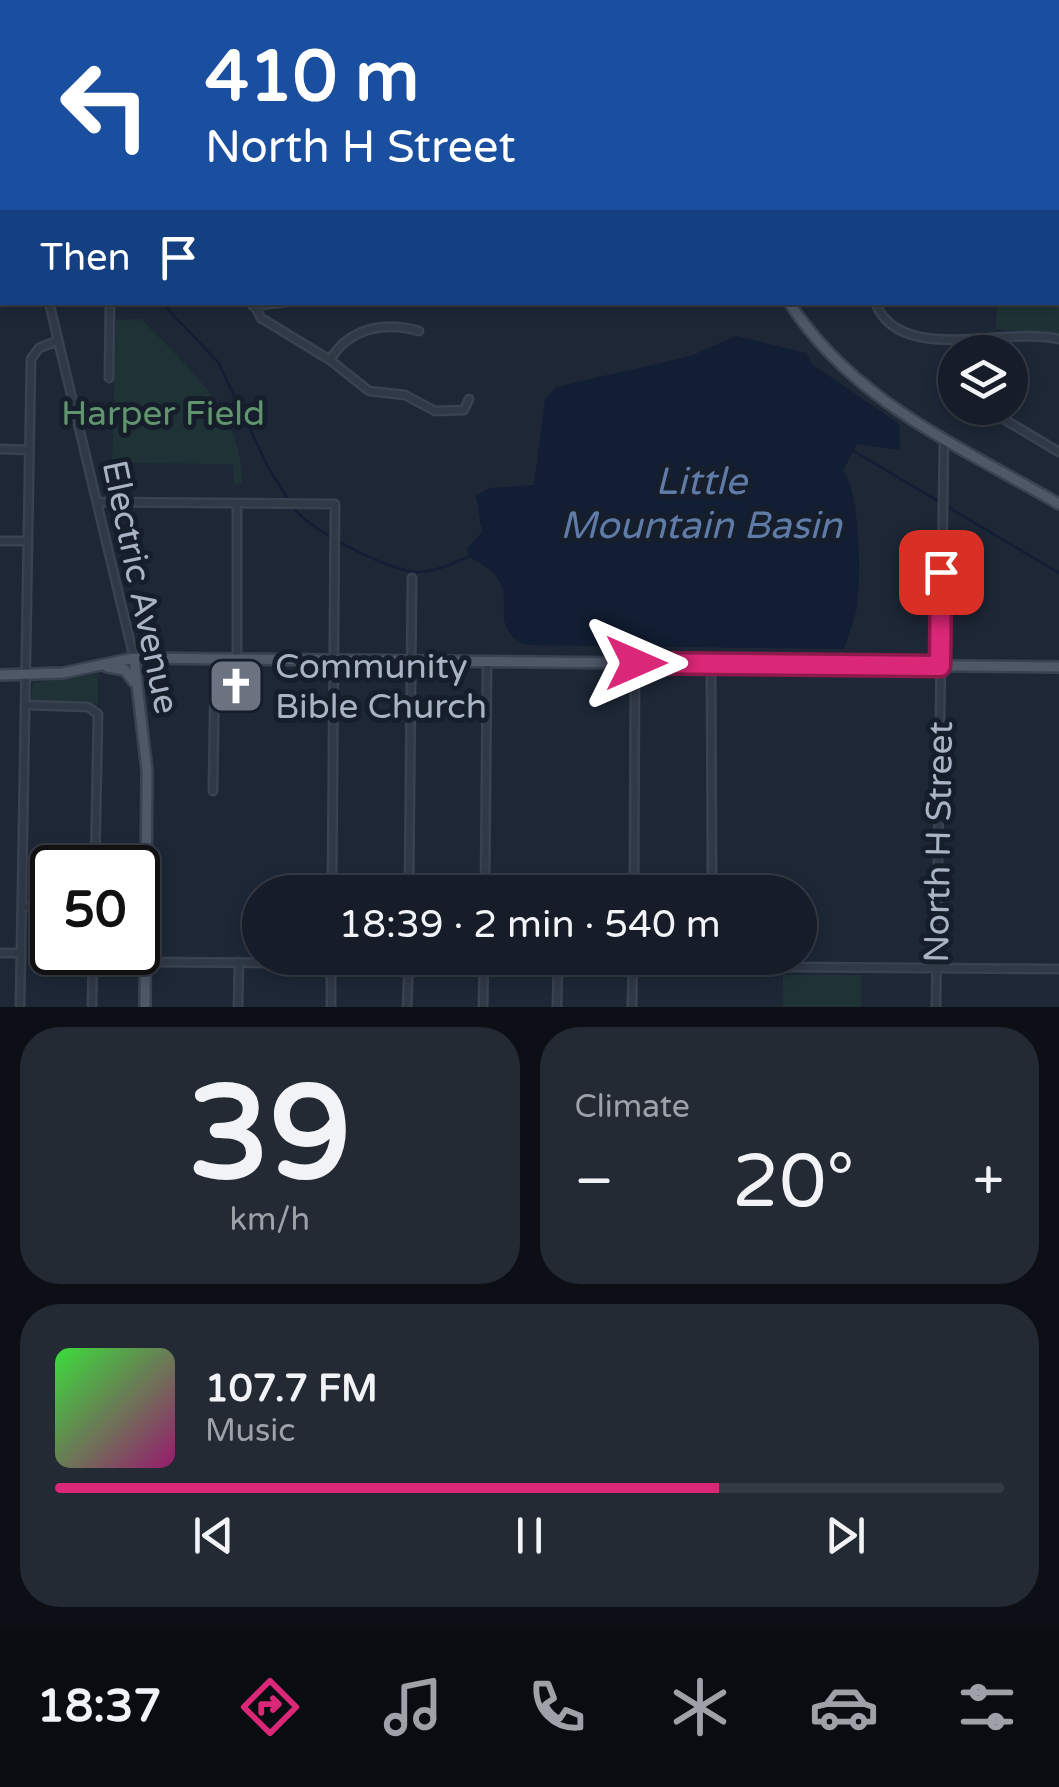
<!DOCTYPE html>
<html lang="en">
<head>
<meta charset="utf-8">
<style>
  :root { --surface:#161d28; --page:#232a34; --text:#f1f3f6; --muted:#9ea2a8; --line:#353b45; --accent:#db2777 }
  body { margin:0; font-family:"Varela Round",sans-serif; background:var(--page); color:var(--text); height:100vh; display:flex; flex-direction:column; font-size:38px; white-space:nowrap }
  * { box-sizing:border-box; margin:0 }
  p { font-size:32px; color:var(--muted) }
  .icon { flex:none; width:55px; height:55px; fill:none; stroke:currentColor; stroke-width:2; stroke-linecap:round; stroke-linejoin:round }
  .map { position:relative; height:1007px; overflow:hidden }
  .details { display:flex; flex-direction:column; gap:20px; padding:20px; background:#0c1016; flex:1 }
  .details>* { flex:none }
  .top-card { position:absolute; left:0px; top:0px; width:1060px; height:305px; box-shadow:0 5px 15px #0003,0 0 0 2px var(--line); background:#1a4fa0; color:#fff; overflow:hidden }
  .fabs { position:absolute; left:938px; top:335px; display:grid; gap:20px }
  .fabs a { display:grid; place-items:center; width:90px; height:90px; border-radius:50%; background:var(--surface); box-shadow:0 5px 15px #0003,0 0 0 2px var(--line); font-size:50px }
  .speed { position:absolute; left:30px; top:845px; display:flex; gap:20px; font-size:50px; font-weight:700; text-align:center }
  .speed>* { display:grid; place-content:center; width:130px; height:130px; border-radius:50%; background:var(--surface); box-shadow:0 5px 15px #0003,0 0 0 2px var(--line); line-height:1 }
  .speed .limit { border:5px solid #111; border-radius:15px; background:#fff; color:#111 }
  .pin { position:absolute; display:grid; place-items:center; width:85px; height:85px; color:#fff; margin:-42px; border-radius:20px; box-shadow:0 5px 15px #0006 }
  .me { position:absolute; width:110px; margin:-55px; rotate:90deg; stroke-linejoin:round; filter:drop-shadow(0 0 8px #0008) }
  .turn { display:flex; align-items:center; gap:35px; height:210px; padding:0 40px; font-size:45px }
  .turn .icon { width:130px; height:130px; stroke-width:2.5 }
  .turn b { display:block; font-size:70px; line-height:85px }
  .then { display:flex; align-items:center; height:95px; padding:0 40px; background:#0003; gap:20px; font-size:38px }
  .big { font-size:75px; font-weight:600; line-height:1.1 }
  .details .widget { flex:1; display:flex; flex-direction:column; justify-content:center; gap:15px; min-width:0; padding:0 35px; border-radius:40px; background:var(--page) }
  .details .dial { align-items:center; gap:0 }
  .dial b { font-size:130px; line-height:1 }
  .song { display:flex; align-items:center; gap:30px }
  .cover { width:120px; height:120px; border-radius:15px; background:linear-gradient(135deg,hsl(120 70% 55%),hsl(320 70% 35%)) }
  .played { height:10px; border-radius:5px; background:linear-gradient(90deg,var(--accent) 70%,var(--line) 70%) }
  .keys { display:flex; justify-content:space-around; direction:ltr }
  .heat { display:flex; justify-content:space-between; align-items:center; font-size:55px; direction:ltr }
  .details .tiles { flex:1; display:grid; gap:20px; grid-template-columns:1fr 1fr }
  .widget:last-child { grid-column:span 2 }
  .trip { position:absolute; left:242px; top:875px; width:575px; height:100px; border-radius:50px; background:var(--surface); box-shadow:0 5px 15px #0003,0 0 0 2px var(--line); font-weight:600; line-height:100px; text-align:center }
  .tab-bar { display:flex; height:160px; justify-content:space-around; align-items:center; background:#090c10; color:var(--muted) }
  .tab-bar .icon { width:70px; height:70px }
  .tab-bar .on { color:var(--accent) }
  .tab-bar b { font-size:45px; color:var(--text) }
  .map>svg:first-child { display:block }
  .green { fill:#1f3337 }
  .water { fill:#111e33 }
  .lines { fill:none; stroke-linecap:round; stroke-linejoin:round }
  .stream { stroke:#111e33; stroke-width:2.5 }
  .minor-casing { stroke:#394250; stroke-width:11 }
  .major-casing { stroke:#394250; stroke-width:14 }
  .minor { stroke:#303946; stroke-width:6 }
  .major { stroke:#4e5867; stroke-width:9 }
  .route-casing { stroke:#8e194d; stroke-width:25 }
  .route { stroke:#db2777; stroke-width:18 }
  .labels { text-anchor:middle; stroke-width:10; stroke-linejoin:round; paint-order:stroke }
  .park-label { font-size:35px; fill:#60956e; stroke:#161e2b }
  .street-label { font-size:35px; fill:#a9b3c4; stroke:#161e2b }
  .poi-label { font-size:35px; fill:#a9b3c4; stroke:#161e2b; text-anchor:start }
  .water-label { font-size:38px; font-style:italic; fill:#5f7ba7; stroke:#161e2b }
</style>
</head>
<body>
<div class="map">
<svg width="1059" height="1007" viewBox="0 0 1059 1007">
  <rect width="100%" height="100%" fill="#1d2736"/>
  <!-- green -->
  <path class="green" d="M1059,255V333L996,329L997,307L949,303L1058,302Z
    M141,319C187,366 244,414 242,484L234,485L233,464L112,463L116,320Z
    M98,674V704L31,700L33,683Z
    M783,975H861V1007H783Z"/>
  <!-- water -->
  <path class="water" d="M736,336L806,353L812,364L899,424L900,450L857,444L843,470C860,490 862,583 856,611C853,623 848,636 844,649L526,645C487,627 516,601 496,576C489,568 477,562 469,556L467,549L482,532L476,496L490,488L534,485L545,400L556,387L691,356Z"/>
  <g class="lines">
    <!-- stream -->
    <path class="stream" d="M161,302L218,362L268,467L288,499
      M852,450L1059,573
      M292,506C309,530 387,570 416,572C436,572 452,564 469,556"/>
    <!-- minor casing -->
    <g class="minor-casing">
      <path id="minor" d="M22,2V0
        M43,2V0
        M115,2V0
        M194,2V0
        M274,2V0
        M349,2L350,0
        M584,2V0
        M660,2V0
        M813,2V0
        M0,161H2
        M1058,221L1059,222
        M0,248H2
        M49,302L134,658
        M253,302L261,318L330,360L369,391L405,395L435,411L464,410L469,399
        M875,302C899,366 1004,326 1059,339
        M253,306L285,302
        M330,360C349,328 384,321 419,331
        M109,378L110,302
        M985,408L1059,452
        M0,449L29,450
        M98,502L335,504L332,892
        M0,541H27
        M237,660V503
        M711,664L712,873
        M25,705L88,707L98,714L95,868
        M213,791L215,659
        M409,892L412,578
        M485,892L487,663
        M634,892L635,663
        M22,907H52
        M0,953H21
        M146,962L1059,969
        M20,1007L31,359L39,348L57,341
        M92,1007L93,952
        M238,1007L239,962
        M331,1007V958
        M407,1007L409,958
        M483,1007L484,958
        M557,1007L558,965
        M632,1007L633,958
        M936,1007L944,439"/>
    </g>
    <!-- major casing -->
    <g class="major-casing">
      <path id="major" d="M505,2V0
        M789,302C852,401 961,447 1059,504
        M134,658L147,771L145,1007
        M107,667L125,670L134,682
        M0,675L63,673L134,658L1059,667"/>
    </g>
    <!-- minor -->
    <use href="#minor" class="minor"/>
    <!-- major -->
    <use href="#major" class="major"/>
  </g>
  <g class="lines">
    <!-- route casing -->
    <g class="route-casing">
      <path id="route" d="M636,663L940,666L941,572"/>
    </g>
    <!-- route -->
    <use href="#route" class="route"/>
  </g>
  <!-- icons -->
  <defs>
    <g id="church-square" transform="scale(2.875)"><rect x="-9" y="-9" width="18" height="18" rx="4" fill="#6b7280" stroke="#161e2b"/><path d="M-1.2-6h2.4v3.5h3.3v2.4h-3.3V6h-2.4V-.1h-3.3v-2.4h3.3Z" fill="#fff"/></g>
  </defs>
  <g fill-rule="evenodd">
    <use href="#church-square" x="236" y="686"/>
  </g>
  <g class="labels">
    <!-- park labels -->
    <g class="park-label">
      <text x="163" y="425">Harper Field</text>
    </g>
    <!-- street labels -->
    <g class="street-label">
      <text transform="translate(141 587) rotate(78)" y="12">Electric Avenue</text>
      <text transform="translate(938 842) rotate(-89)" y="12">North H Street</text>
    </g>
    <!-- poi labels -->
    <g class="poi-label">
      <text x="275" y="678">Community<tspan x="275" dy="40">Bible Church</tspan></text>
    </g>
    <!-- water labels -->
    <g class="water-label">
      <text x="701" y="494">Little<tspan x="701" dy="44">Mountain Basin</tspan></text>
    </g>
  </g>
</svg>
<div class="fabs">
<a><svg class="icon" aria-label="layers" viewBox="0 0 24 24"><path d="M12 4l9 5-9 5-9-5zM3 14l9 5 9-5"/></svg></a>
</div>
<div class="speed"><div class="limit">50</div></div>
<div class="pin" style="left:941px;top:572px;background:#d93025"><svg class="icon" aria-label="arrive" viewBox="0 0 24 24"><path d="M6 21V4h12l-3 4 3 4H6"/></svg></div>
<svg class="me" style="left:636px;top:663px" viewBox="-20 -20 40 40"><path d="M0-17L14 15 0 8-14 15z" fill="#db2777" stroke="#fff" stroke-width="4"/></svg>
<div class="trip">18:39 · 2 min · 540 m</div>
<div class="top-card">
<div class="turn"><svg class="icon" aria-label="left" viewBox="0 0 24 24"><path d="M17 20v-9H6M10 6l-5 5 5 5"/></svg><div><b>410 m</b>North H Street</div></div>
<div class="then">Then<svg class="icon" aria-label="arrive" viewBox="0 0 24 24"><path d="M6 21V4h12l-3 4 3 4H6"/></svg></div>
</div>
</div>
<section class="details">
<div class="tiles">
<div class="widget dial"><b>39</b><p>km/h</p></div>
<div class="widget"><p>Climate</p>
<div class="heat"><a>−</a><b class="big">20°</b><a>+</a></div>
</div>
<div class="widget">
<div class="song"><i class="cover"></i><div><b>107.7 FM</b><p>Music</p></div></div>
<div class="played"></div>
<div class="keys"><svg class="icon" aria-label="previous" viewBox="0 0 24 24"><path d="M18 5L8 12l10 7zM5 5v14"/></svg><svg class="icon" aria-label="pause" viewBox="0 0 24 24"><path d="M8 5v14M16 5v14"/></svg><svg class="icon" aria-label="next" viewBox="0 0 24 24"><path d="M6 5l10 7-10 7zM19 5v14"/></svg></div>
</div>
</div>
</section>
<nav class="tab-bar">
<b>18:37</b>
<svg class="icon on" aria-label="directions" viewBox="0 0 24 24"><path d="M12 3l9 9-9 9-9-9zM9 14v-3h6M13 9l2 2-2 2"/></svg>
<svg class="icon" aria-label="music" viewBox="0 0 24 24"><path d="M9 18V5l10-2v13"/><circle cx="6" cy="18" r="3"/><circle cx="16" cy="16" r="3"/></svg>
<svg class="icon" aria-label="phone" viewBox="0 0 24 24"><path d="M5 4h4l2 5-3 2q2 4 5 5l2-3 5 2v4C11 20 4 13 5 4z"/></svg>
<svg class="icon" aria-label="climate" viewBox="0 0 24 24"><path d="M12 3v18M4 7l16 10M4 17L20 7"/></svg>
<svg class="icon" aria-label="car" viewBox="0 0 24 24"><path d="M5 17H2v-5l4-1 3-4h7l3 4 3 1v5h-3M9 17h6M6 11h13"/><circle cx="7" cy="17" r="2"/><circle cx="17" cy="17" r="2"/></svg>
<svg class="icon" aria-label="filters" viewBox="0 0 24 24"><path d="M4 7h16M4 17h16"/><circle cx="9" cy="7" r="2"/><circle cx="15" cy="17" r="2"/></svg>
</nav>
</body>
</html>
